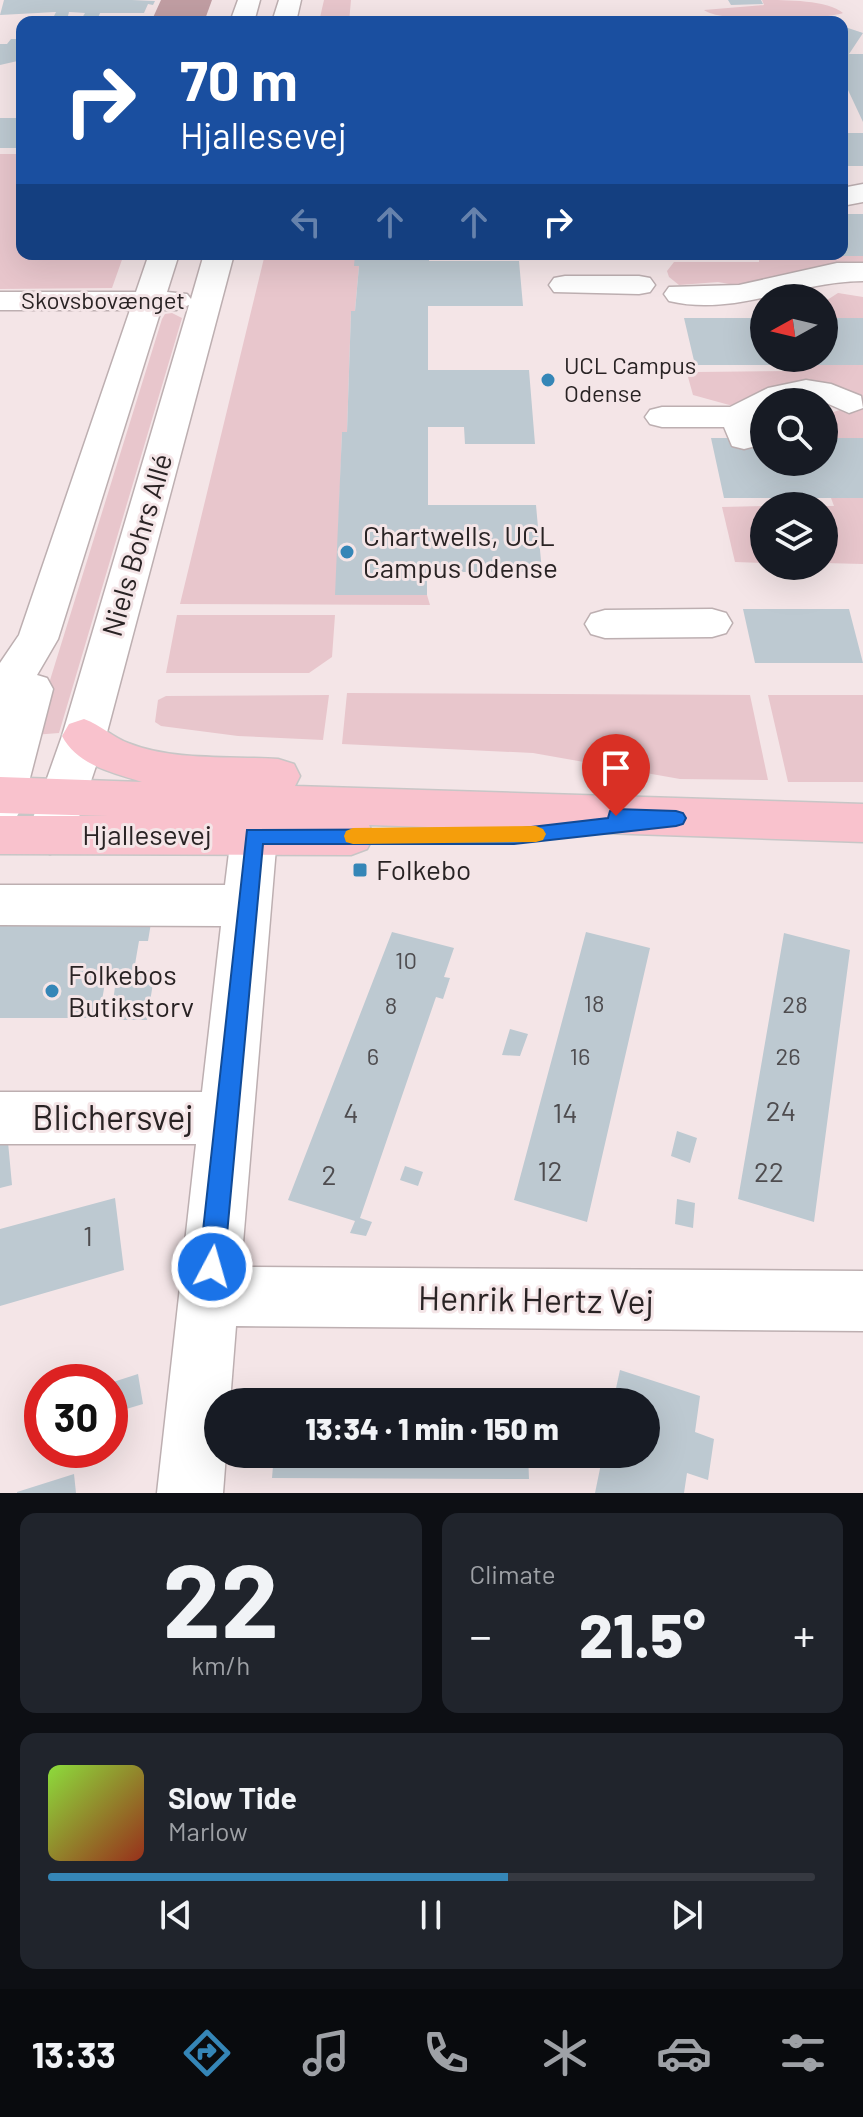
<!DOCTYPE html>
<html lang="en">
<head>
<meta charset="utf-8">
<style>
  :root { --surface:#171b24; --page:#20242c; --text:#f1f3f6; --muted:#9ea1a6; --line:#363941; --accent:#3586b7 }
  body { margin:0; font-family:Barlow,sans-serif; background:var(--page); color:var(--text); height:100vh; display:flex; flex-direction:column; font-size:30px; white-space:nowrap }
  * { box-sizing:border-box; margin:0 }
  p { font-size:26px; color:var(--muted) }
  .icon { flex:none; width:44px; height:44px; fill:none; stroke:currentColor; stroke-width:2; stroke-linecap:round; stroke-linejoin:round }
  .map { position:relative; height:1493px; overflow:hidden }
  .panel { display:flex; flex-direction:column; gap:20px; padding:20px; background:#0d0f14; flex:1 }
  .panel>* { flex:none }
  .banner { position:absolute; left:16px; top:16px; width:832px; height:244px; border-radius:16px; box-shadow:0 8px 32px #0002; background:#1a4fa0; color:#fff; overflow:hidden }
  .needle { width:52px; rotate:262deg }
  .controls { position:absolute; left:750px; top:284px; display:grid; gap:16px }
  .controls a { display:grid; place-items:center; width:88px; height:88px; border-radius:50%; background:var(--surface); box-shadow:0 8px 32px #0002; font-size:40px }
  .speed { position:absolute; left:24px; top:1364px; display:flex; gap:16px; font-size:40px; font-weight:700; text-align:center }
  .speed>* { display:grid; place-content:center; width:104px; height:104px; border-radius:50%; background:var(--surface); box-shadow:0 8px 32px #0002; line-height:1 }
  .speed .limit { border:12px solid #d22; background:#fff; color:#111 }
  .pin { position:absolute; display:grid; place-items:center; width:68px; height:68px; color:#fff; margin:-82px -34px; border-radius:50% 50% 50% 0; rotate:-45deg; box-shadow:0 0 8px #0007 }
  .pin .icon { rotate:45deg }
  .me { position:absolute; width:88px; margin:-44px; rotate:6deg; stroke-linejoin:round; filter:drop-shadow(0 0 6px #0008) }
  .turn { display:flex; align-items:center; gap:28px; height:168px; padding:0 32px; font-size:36px }
  .turn .icon { width:104px; height:104px; stroke-width:2.5 }
  .turn b { display:block; font-size:56px; line-height:68px }
  .lanes { display:flex; align-items:center; height:76px; padding:0 32px; background:#0003; justify-content:center; gap:40px; direction:ltr }
  .lanes .off { opacity:.35 }
  .big { font-size:60px; font-weight:800; line-height:1.1 }
  .panel .widget { flex:1; display:flex; flex-direction:column; justify-content:center; gap:12px; min-width:0; padding:0 28px; border-radius:16px; background:var(--page) }
  .panel .dial { align-items:center; gap:0 }
  .dial b { font-size:104px; line-height:1 }
  .song { display:flex; align-items:center; gap:24px }
  .cover { width:96px; height:96px; border-radius:12px; background:linear-gradient(135deg,hsl(90 70% 55%),hsl(10 70% 35%)) }
  .played { height:8px; border-radius:4px; background:linear-gradient(90deg,var(--accent) 60%,var(--line) 60%) }
  .keys { display:flex; justify-content:space-around; direction:ltr }
  .heat { display:flex; justify-content:space-between; align-items:center; font-size:44px; direction:ltr }
  .panel .tiles { flex:1; display:grid; gap:20px; grid-template-columns:1fr 1fr }
  .widget:last-child { grid-column:span 2 }
  .trip { position:absolute; left:204px; top:1388px; width:456px; height:80px; border-radius:40px; background:var(--surface); box-shadow:0 8px 32px #0002; font-weight:800; line-height:80px; text-align:center }
  .dock { display:flex; height:128px; justify-content:space-around; align-items:center; background:#090b0e; color:var(--muted) }
  .dock .icon { width:56px; height:56px }
  .dock .selected { color:var(--accent) }
  .dock b { font-size:36px; color:var(--text) }
  .map>svg:first-child { display:block }
  .green { fill:#e8c6cc }
  .forest { fill:#c19ea3 }
  .building { fill:#bdc9d1 }
  .lines { fill:none; stroke-linecap:round; stroke-linejoin:round }
  .minor-casing { stroke:#bdafb1; stroke-width:3 }
  .major-casing { stroke:#c7c6c6; stroke-width:3 }
  .minor { fill:#fff; fill-rule:evenodd }
  .major { fill:#f9c2cd; fill-rule:evenodd }
  .route { fill:#1a73e8; stroke:#114b97; stroke-width:2 }
  .slow { fill:#f59e0b }
  .poi-dot { fill:#3586b7; stroke:#f4e5e7; stroke-width:3 }
  .labels { text-anchor:middle; stroke-width:6; stroke-linejoin:round; paint-order:stroke }
  .far-street-label { font-size:24px; fill:#292324; stroke:#f4e5e7 }
  .far-poi-label { font-size:24px; fill:#292324; stroke:#f4e5e7; text-anchor:start }
  .number-label { font-size:24px; fill:#4e4c4f }
  .poi-label { font-size:28px; fill:#292324; stroke:#f4e5e7; text-anchor:start }
  .street-label { font-size:28px; fill:#292324; stroke:#f4e5e7 }
  .near-number-label { font-size:28px; fill:#4e4c4f }
  .near-street-label { font-size:34px; fill:#292324; stroke:#f4e5e7 }
</style>
</head>
<body>
<div class="map">
<svg width="863" height="1493" viewBox="0 0 863 1493">
  <rect width="100%" height="100%" fill="#f4e5e7"/>
  <!-- green -->
  <path class="green" d="M324,0H351L349,22H319Z
    M762,0C787,0 828,0 843,13C823,20 719,23 704,10L764,5Z
    M0,154H22V254H124L112,288L0,289Z
    M265,254H355L359,266L355,311H351L347,432H342L336,595H427L430,605L180,604Z
    M759,256H863V270L746,287L718,282L679,285L669,277L667,271L674,262H759Z
    M838,293L863,297V318H824V302Z
    M172,313L182,318L59,733L33,735L162,319L165,314Z
    M791,365H863V404L818,387L733,406L693,395L688,377L698,372L793,371Z
    M846,408L863,409V438H824V415Z
    M831,498H863V564L824,563V506H834Z
    M764,506V563L735,562L722,507Z
    M177,615H335L332,657L309,673H166Z
    M347,693L750,695L768,780L680,779L533,753L342,744Z
    M329,695L323,740L238,736L161,726L155,722L158,700L166,696Z
    M768,695H863V782H788Z"/>
  <!-- forest -->
  <path class="forest" d="M161,0H212L204,22H151Z"/>
  <!-- building -->
  <path class="building" d="M4,0H132L155,1L153,5L148,4L144,13H100L98,18H82L85,13L69,12L68,16H54L56,12L0,15Z
    M728,0H761L763,4L731,5Z
    M842,26L863,33L849,54H863V122L848,90H842Z
    M11,39H21L22,60L0,65V44H7Z
    M0,118H22V148H0Z
    M842,133H863V166H842Z
    M842,214H863V256H842Z
    M355,254H429V261H519L523,306H428V370H529L535,444H465L464,427H428V505H536L542,572H427V595H335L342,432H347L351,311H355L359,266H354Z
    M684,318H764V358H824V318H863V365H695Z
    M711,438H764V462H824V438H863V498H724Z
    M743,609H849L863,663H755Z
    M0,923H151L148,941H139L134,970L155,971L147,1020H118L120,1010H112L117,971H107L99,1018H0Z
    M392,932L454,948L444,977L450,978L443,999L436,997L360,1218L372,1222L366,1236L350,1233L355,1221L288,1200Z
    M586,932L650,948L587,1222L514,1200Z
    M784,933L850,950L814,1222L738,1199Z
    M510,1029L528,1034L520,1056L502,1055Z
    M677,1131L697,1138L690,1163L671,1156Z
    M8,1142L12,1185L0,1188V1145Z
    M405,1166L423,1172L418,1186L400,1180Z
    M115,1198L124,1270L0,1306V1229Z
    M677,1199L695,1203L693,1228L675,1224Z
    M620,1370L700,1396L695,1432L714,1439L708,1480L687,1473L684,1493H595L603,1454H646V1402H613Z
    M138,1374L143,1404L113,1413L110,1383Z
    M274,1454H528L529,1479L272,1478Z
    M74,1474L76,1493H17V1492Z"/>
  <g class="lines">
    <!-- minor casing -->
    <g class="minor-casing">
      <path id="minor" d="M238,0H260L254,22H230Z
        M279,0H301L296,22H272Z
        M863,184V202L842,206V188Z
        M149,254H179L167,292L187,294L191,299L204,254H234L106,736L73,835L66,848L50,854L34,848L27,835L62,736L189,305L176,310H161L58,639L37,675L47,678L53,689L23,805L16,818L0,823V663L19,635L130,310H0V292H136Z
        M837,263H863V281C798,281 735,317 669,301L664,294L669,287L739,285Z
        M565,276H639L650,278L655,285L650,292L639,294L554,292L549,285L554,278Z
        M806,380L831,384L861,396L863,408L849,413L824,402H764V427H759L762,438L756,446L744,449L732,446L724,427H662L650,424L645,417L650,410L662,407H730L768,388Z
        M712,609L726,613L732,623L726,633L712,637L605,638L591,634L585,624L591,614L605,610Z
        M254,817L270,823L277,836L241,1267L863,1271V1331L236,1326L230,1402H218V1454H226L223,1493H157L196,1144H0V1092H202L221,926L0,925V885H225L231,836L238,823Z"/>
    </g>
    <!-- major casing -->
    <g class="major-casing">
      <path id="major" d="M84,719C101,725 112,737 128,743C173,761 230,756 278,759L294,764L300,776L295,786L863,804V842L369,825L374,836L367,849L351,855L0,854V816H108L0,813V777L142,782C112,772 78,766 62,736L69,724Z"/>
    </g>
    <!-- minor -->
    <use href="#minor" class="minor"/>
    <!-- major -->
    <use href="#major" class="major"/>
  </g>
  <!-- route -->
  <path class="route" d="M616,809L676,811L683,813L686,818L683,824L676,826L514,844H263L224,1267L220,1275L212,1279L203,1275L199,1267L247,830L514,829L608,818L610,811Z"/>
  <!-- slow -->
  <path class="slow" d="M536,826L543,829L546,834L543,840L536,842L353,844L346,842L344,836L346,831L353,828Z"/>
  <!-- markers -->
  <g class="poi-dot">
    <circle cx="548" cy="380" r="8"/>
    <circle cx="347" cy="552" r="8"/>
    <rect x="352" y="862" width="16" height="16" rx="4"/>
    <circle cx="52" cy="991" r="8"/>
  </g>
  <g class="labels">
    <!-- far-street labels -->
    <g class="far-street-label">
      <text x="103" y="309">Skovsbovænget</text>
    </g>
    <!-- far-poi labels -->
    <g class="far-poi-label">
      <text x="564" y="374">UCL Campus<tspan x="564" dy="28">Odense</tspan></text>
    </g>
    <!-- number labels -->
    <g class="number-label">
      <text x="406" y="969">10</text>
      <text x="594" y="1012">18</text>
      <text x="795" y="1013">28</text>
      <text x="391" y="1014">8</text>
      <text x="373" y="1065">6</text>
      <text x="580" y="1065">16</text>
      <text x="788" y="1065">26</text>
    </g>
    <!-- poi labels -->
    <g class="poi-label">
      <text x="363" y="546">Chartwells, UCL<tspan x="363" dy="32">Campus Odense</tspan></text>
      <text x="376" y="880">Folkebo</text>
      <text x="68" y="985">Folkebos<tspan x="68" dy="32">Butikstorv</tspan></text>
    </g>
    <!-- street labels -->
    <g class="street-label">
      <text transform="translate(137 545) rotate(-74)" y="10">Niels Bohrs Allé</text>
      <text x="147" y="845">Hjallesevej</text>
    </g>
    <!-- near-number labels -->
    <g class="near-number-label">
      <text x="781" y="1121">24</text>
      <text x="351" y="1123">4</text>
      <text x="565" y="1123">14</text>
      <text x="550" y="1181">12</text>
      <text x="769" y="1182">22</text>
      <text x="329" y="1185">2</text>
      <text x="88" y="1246">1</text>
    </g>
    <!-- near-street labels -->
    <g class="near-street-label">
      <text x="113" y="1130">Blichersvej</text>
      <text transform="translate(536 1300) rotate(1)" y="12">Henrik Hertz Vej</text>
    </g>
  </g>
</svg>
<div class="controls">
<a><svg class="needle" viewBox="-14 -14 28 28"><path d="M0-13l5 13h-10z" fill="#e53935"/><path d="M0 13l5-13h-10z" fill="#9ea1a6"/></svg></a>
<a><svg class="icon" aria-label="search" viewBox="0 0 24 24"><circle cx="10" cy="10" r="6"/><path d="M15 15l6 6"/></svg></a>
<a><svg class="icon" aria-label="layers" viewBox="0 0 24 24"><path d="M12 4l9 5-9 5-9-5zM3 14l9 5 9-5"/></svg></a>
</div>
<div class="speed"><div class="limit">30</div></div>
<div class="pin" style="left:616px;top:816px;background:#d93025"><svg class="icon" aria-label="arrive" viewBox="0 0 24 24"><path d="M6 21V4h12l-3 4 3 4H6"/></svg></div>
<svg class="me" style="left:212px;top:1267px" viewBox="-20 -20 40 40"><circle r="17" fill="#1a73e8" stroke="#fff" stroke-width="3"/><path d="M0-11L8 9 0 5-8 9z" fill="#fff"/></svg>
<div class="trip">13:34 · 1 min · 150 m</div>
<div class="banner">
<div class="turn"><svg class="icon" aria-label="right" viewBox="0 0 24 24"><path d="M7 20v-9h11M14 6l5 5-5 5"/></svg><div><b>70 m</b>Hjallesevej</div></div>
<div class="lanes"><svg class="icon off" aria-label="left" viewBox="0 0 24 24"><path d="M17 20v-9H6M10 6l-5 5 5 5"/></svg><svg class="icon off" aria-label="ahead" viewBox="0 0 24 24"><path d="M12 20V5M6 11l6-6 6 6"/></svg><svg class="icon off" aria-label="ahead" viewBox="0 0 24 24"><path d="M12 20V5M6 11l6-6 6 6"/></svg><svg class="icon" aria-label="right" viewBox="0 0 24 24"><path d="M7 20v-9h11M14 6l5 5-5 5"/></svg></div>
</div>
</div>
<section class="panel">
<div class="tiles">
<div class="widget dial"><b>22</b><p>km/h</p></div>
<div class="widget"><p>Climate</p>
<div class="heat"><a>−</a><b class="big">21.5°</b><a>+</a></div>
</div>
<div class="widget">
<div class="song"><i class="cover"></i><div><b>Slow Tide</b><p>Marlow</p></div></div>
<div class="played"></div>
<div class="keys"><svg class="icon" aria-label="previous" viewBox="0 0 24 24"><path d="M18 5L8 12l10 7zM5 5v14"/></svg><svg class="icon" aria-label="pause" viewBox="0 0 24 24"><path d="M8 5v14M16 5v14"/></svg><svg class="icon" aria-label="next" viewBox="0 0 24 24"><path d="M6 5l10 7-10 7zM19 5v14"/></svg></div>
</div>
</div>
</section>
<nav class="dock">
<b>13:33</b>
<svg class="icon selected" aria-label="directions" viewBox="0 0 24 24"><path d="M12 3l9 9-9 9-9-9zM9 14v-3h6M13 9l2 2-2 2"/></svg>
<svg class="icon" aria-label="music" viewBox="0 0 24 24"><path d="M9 18V5l10-2v13"/><circle cx="6" cy="18" r="3"/><circle cx="16" cy="16" r="3"/></svg>
<svg class="icon" aria-label="phone" viewBox="0 0 24 24"><path d="M5 4h4l2 5-3 2q2 4 5 5l2-3 5 2v4C11 20 4 13 5 4z"/></svg>
<svg class="icon" aria-label="climate" viewBox="0 0 24 24"><path d="M12 3v18M4 7l16 10M4 17L20 7"/></svg>
<svg class="icon" aria-label="car" viewBox="0 0 24 24"><path d="M5 17H2v-5l4-1 3-4h7l3 4 3 1v5h-3M9 17h6M6 11h13"/><circle cx="7" cy="17" r="2"/><circle cx="17" cy="17" r="2"/></svg>
<svg class="icon" aria-label="filters" viewBox="0 0 24 24"><path d="M4 7h16M4 17h16"/><circle cx="9" cy="7" r="2"/><circle cx="15" cy="17" r="2"/></svg>
</nav>
</body>
</html>
